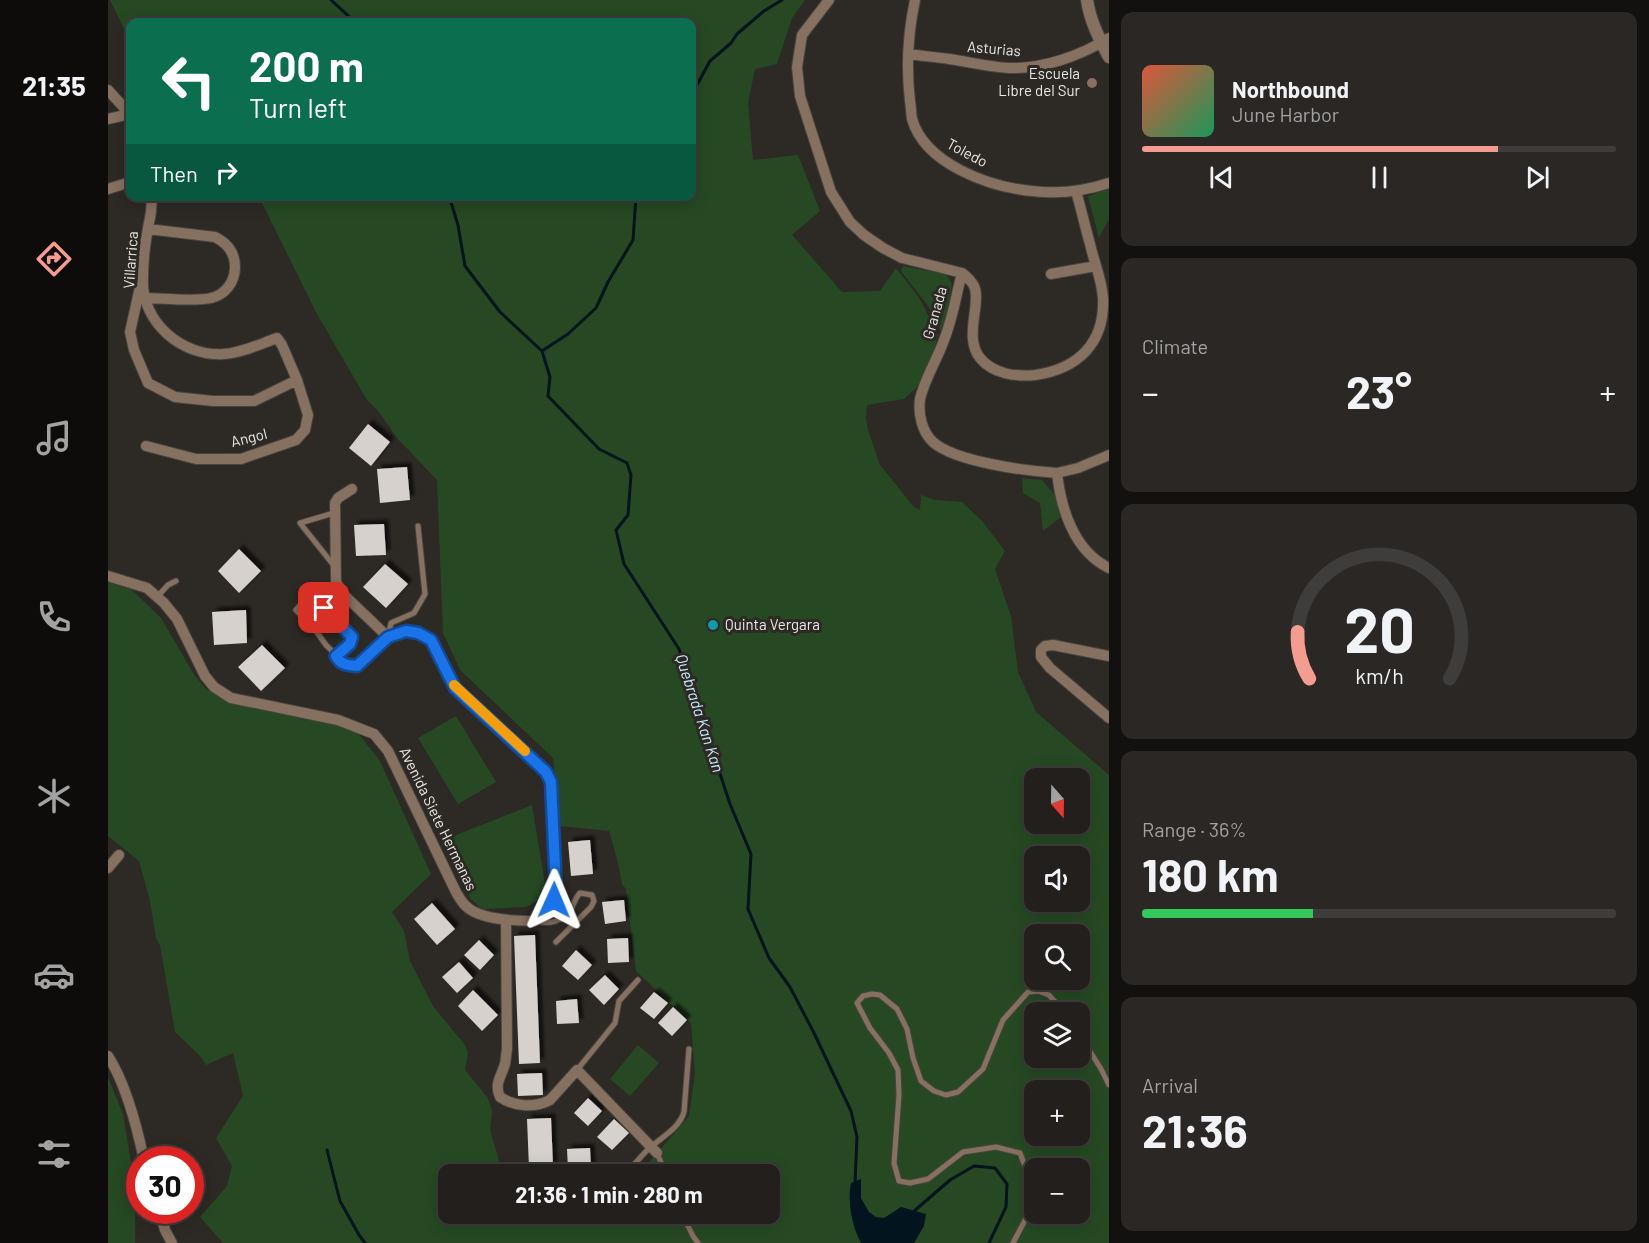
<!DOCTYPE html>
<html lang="en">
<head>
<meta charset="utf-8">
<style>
  :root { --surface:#221f1c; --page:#2a2725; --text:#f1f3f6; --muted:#a2a2a3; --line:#3f3d3b; --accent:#f59c90 }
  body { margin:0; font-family:Barlow,sans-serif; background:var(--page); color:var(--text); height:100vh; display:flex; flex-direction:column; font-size:22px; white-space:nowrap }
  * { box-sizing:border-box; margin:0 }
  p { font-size:20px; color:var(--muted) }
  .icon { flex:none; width:33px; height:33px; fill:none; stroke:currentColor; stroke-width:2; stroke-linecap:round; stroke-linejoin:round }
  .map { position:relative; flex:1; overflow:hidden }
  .details { display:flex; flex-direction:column; gap:12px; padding:12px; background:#13110f; width:540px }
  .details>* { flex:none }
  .top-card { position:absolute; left:18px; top:18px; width:570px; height:183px; border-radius:12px; box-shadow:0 3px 15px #0003,0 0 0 2px var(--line); background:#0b6e4f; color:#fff; overflow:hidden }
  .needle { width:39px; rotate:160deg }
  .buttons { position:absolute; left:916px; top:768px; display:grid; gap:12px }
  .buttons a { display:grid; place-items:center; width:66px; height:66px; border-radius:12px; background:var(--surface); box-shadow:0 3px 15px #0003,0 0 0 2px var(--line); font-size:30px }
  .speed { position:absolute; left:18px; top:1146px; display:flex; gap:12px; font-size:30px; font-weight:700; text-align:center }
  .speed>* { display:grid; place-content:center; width:78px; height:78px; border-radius:50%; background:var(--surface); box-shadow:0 3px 15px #0003,0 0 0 2px var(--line); line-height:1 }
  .speed .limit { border:9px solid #d22; background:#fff; color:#111 }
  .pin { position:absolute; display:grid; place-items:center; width:51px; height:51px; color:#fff; margin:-26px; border-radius:12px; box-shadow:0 3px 9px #0006 }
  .me { position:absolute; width:66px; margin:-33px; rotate:1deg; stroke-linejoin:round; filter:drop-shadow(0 0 4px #0008) }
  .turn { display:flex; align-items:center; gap:21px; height:126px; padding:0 24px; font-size:27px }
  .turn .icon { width:78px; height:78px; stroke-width:2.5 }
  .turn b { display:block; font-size:42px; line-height:51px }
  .then { display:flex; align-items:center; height:57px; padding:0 24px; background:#0003; gap:12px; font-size:22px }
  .big { font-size:45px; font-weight:700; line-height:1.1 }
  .details .card { flex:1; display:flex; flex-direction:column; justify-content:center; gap:9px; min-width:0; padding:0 21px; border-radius:12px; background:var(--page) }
  .details .dial { align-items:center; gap:0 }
  .dial svg { height:156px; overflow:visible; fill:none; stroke:var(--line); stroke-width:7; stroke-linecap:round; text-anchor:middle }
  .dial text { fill:var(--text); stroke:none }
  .song { display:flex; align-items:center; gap:18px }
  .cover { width:72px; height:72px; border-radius:9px; background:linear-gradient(135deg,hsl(10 70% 55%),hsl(150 70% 35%)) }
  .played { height:6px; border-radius:3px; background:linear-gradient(90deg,var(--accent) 75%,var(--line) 75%) }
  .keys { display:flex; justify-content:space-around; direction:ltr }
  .heat { display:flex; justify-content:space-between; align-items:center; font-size:33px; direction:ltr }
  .charge { height:9px; border-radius:4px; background:linear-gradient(90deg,#34c759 36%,var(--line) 0) }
  .trip { position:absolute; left:330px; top:1164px; width:342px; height:60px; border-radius:12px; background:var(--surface); box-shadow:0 3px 15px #0003,0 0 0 2px var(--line); font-weight:700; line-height:60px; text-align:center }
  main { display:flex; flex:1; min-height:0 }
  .tabs { display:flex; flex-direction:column; width:108px; justify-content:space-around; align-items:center; background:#0e0c0b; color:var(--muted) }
  .tabs .icon { width:42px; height:42px }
  .tabs .current { color:var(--accent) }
  .tabs b { font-size:27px; color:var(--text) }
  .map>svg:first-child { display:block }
  .green { fill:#264923; fill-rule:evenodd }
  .water { fill:#02141e }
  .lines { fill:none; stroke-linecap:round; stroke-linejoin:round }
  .stream { stroke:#02141e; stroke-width:3 }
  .building { fill:#d6d1cc; filter:url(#shadow) }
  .service-casing { stroke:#474440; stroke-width:7 }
  .minor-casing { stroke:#474440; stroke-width:12 }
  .tertiary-casing { stroke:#474440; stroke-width:14 }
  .service { stroke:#867060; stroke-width:5 }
  .minor { stroke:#867060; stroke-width:10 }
  .tertiary { stroke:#867060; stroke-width:12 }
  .route-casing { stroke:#114b97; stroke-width:15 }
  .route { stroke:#1a73e8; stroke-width:10 }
  .slow { stroke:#f59e0b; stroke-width:10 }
  .education-dot { fill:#8d6e63; stroke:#2d2925; stroke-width:2 }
  .culture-dot { fill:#0f9aa8; stroke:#2d2925; stroke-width:2 }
  .labels { text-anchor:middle; stroke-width:6; stroke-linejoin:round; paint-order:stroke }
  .street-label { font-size:15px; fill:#eae8e5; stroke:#2d2925 }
  .poi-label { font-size:15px; fill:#eae8e5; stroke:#2d2925; text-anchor:end }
  .water-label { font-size:16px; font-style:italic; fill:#c8eafd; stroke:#2d2925 }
</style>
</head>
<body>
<main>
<nav class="tabs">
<b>21:35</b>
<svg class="icon current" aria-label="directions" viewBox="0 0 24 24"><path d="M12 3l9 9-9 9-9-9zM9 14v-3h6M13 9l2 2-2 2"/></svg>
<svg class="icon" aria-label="music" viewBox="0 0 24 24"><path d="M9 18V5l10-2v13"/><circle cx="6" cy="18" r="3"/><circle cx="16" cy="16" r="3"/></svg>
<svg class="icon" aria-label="phone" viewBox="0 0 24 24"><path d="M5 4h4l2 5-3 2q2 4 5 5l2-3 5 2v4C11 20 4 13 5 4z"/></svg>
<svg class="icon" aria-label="climate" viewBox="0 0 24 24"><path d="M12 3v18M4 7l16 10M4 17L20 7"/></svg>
<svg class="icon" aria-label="car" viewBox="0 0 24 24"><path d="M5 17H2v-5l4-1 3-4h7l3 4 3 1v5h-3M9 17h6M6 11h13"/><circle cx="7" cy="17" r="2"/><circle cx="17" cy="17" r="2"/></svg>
<svg class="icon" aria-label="filters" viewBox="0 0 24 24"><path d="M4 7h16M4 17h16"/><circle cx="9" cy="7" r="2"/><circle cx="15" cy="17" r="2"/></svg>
</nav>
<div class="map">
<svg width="1001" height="1243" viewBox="0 0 1001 1243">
  <defs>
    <filter id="shadow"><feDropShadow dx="4.5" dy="-4.5" stdDeviation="1.5" flood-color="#0009"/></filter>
  </defs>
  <rect width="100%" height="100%" fill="#2d2925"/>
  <!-- green -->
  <path class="green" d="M2,0H697L684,18L669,64L647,69L640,103L645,160L690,155L712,211L684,235L734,292L772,291L788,268L812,299L830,335L818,379L796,399L759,405L758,419L760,430L772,465L806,507L812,510L813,495L827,500L854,502L875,522L897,551L887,569L903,616L910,672L928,712L1001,775V1243H115L92,1217L119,1186L124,1166L108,1138L135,1096L125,1053L98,1065L94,1058L67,1032L52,945L48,938L42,901L31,861L0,836V582L24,590L53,618L87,676L98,689L120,699L246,728L272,761L323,874L284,912L296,931L302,961L325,1006L357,1045L360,1053L357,1070L380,1098L384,1111L382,1130L392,1164L428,1174H340V1214H662V1174H531L581,1116L587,1072L583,1023L528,971L518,889L514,884L510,863L501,831L452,826L445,758L352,670L335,633L329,480L289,438L271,412L259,400L209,314L151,197L584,196V22H22V41ZM927,778H972V824H927ZM927,856H972V902H927ZM927,934H972V980H927ZM927,1012H972V1058H927ZM927,1090H972V1136H927ZM927,1168H972V1214H927Z
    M1001,189V219L991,238L980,196Z
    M795,266L838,274L844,284L835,335L821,307L793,271Z
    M914,478L934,480L946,494L953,517L935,531L932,503L915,493Z
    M348,716L388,782L350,804L310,738Z
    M424,805L437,884L434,898L418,907L374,909L362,898L338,839Z
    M530,1045L551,1063L522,1096L502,1079Z
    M0,1077L15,1114L27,1187V1243H0Z"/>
  <!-- water -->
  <path class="water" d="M753,1179V1198L761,1212L768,1217L776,1218L793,1207L818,1214L816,1226L806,1243H753C744,1226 739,1202 743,1183Z"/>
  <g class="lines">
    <!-- stream -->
    <path class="stream" d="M223,0L247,22
      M584,94L602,61L623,43L629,34L656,11L674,0
      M341,196L350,225L357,266L392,312L434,351L442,377L440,396L491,449L519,463L523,475L520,515L508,530L516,564L571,649L622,804L643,854L640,909L661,958L682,987L705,1031L743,1111L749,1137L747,1183
      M434,351L460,334L488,308L500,282L525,240L528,196
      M219,1150L232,1201L251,1235L257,1243
      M805,1212L842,1180L866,1166L887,1168L899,1184L898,1207L881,1243"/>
  </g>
  <!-- building -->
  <path class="building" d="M260,424L282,442L263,466L241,448Z
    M299,467L302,500L272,503L269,469Z
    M276,524L278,555L248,556L246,525Z
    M131,549L153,571L131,593L110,571Z
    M277,564L300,584L278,608L255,587Z
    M138,610L139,643L106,645L104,612Z
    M154,645L177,668L153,691L130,667Z
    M482,840L485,874L463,876L460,842Z
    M516,900L518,921L497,924L494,902Z
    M324,903L347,929L329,945L306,919Z
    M427,935L432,1063L411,1064L406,936Z
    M520,938L521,962L500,963L499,939Z
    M371,940L386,955L372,970L356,955Z
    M468,950L484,965L470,980L454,966Z
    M351,962L365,978L349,993L334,977Z
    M497,975L511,989L496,1005L481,990Z
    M365,990L390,1015L374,1031L350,1006Z
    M546,992L560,1003L546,1019L532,1008Z
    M469,999L471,1023L449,1024L448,1001Z
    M565,1007L579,1020L564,1036L550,1023Z
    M434,1073L435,1095L410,1096L409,1074Z
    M480,1098L494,1111L480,1126L466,1113Z
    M443,1118L445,1166L421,1168L419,1119Z
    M506,1119L521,1133L504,1150L489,1137Z
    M482,1148L483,1168L460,1169L459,1149Z"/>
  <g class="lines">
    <!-- service casing -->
    <g class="service-casing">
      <path id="service" d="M226,513L192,523L227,567
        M202,594L244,637L242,644L228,655L218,645L208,631L188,610Z
        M49,597L60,585L68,581
        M228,655C233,665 239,665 249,666L280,637L283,623L306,613L317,594L310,526
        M428,921C440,925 456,921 463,910C466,904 467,898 472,893L484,895L486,901L483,907L448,942
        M972,1035L993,1069L1001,1085
        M469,1070L507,1023L511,1001L530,980
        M549,1153L558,1174
        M468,1174L521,1169C529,1163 534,1154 542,1148C553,1137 571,1129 576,1112L581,1049
        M574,1214L585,1236L590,1243
        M905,1243L924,1207L921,1177L912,1153L888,1147L855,1152L820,1179L802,1183L791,1181L786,1163L791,1095L790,1070L781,1053L762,1028L749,1003L755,996L764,994L772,995L789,1009L799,1029L805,1058L813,1081L826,1091L838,1095L850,1092L875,1069L895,1020L920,992L930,991L941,995L956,1012"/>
    </g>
    <!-- minor casing -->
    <g class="minor-casing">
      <path id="minor" d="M721,0L694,35L689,67L692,96L723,192L742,222L756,235L775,248L794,258L854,273C848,295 845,318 836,340C829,360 817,378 812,399C810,414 814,432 825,442C847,462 919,471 949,473C953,509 966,551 1001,568
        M807,0C800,33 798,67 802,101C803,106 803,113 804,119C817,164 881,187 924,191C949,194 977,191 1001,183
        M800,54C814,56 828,57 841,59C861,62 880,67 901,68C935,69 972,56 1001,38
        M0,90L22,114
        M0,119L22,114
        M0,189L22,182
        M854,273C858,276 863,280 866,286C874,303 855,337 872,358C885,374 908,377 927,375C970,369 997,343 995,298C994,280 986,262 982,244C977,226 973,209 968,191
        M943,274L988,266
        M32,287L22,332L26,350L40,383L67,397L105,401H146L189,380
        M36,298C53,298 88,302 103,298C117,295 127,282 127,267C127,253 119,243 107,237L40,229
        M38,446L88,459H133L188,440L197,430L200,415L189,380L174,345L169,338C152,344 134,353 116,354C74,357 33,322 35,279C35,262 37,244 40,228C42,217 45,208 43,196
        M949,473L970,468L1001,455
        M0,576L39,588L56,603L69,619L97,676L106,687L123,698L230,720L266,734L280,751L348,892C351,897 354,903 359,907C373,920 409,921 427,921C440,910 445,906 448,889L443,782L438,772L429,763L347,688L323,641L310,633L298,631L280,637L234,593L228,582L227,503L230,498L244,489
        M1001,656L945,645L937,646L933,650V657L942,668L1001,718
        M0,868L11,855
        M398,921L399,1049C398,1055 398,1059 397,1064C393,1077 386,1084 392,1097C407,1107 427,1108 442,1100L469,1070L549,1153
        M0,1056C18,1084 29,1127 36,1160
        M51,1210L57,1230L64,1243"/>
    </g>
    <!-- tertiary casing -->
    <g class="tertiary-casing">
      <path id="tertiary" d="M979,0C982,21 991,38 1001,57"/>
    </g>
    <!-- service -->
    <use href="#service" class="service"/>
    <!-- minor -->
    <use href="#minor" class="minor"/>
    <!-- tertiary -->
    <use href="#tertiary" class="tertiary"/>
  </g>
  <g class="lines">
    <!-- route casing -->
    <g class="route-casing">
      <path id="route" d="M216,608L244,637L242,644L228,656C233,665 239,665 249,666L280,637L298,631L310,633L323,640L347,688L438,772L443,782L448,889L446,900"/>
    </g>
    <!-- route -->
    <use href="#route" class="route"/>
    <!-- slow -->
    <path class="slow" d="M346,685L417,751"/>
  </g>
  <!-- markers -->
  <circle class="education-dot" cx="984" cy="83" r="6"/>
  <circle class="culture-dot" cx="605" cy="625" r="6"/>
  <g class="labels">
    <!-- street labels -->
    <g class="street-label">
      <text transform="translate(886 49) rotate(5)" y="5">Asturias</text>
      <text transform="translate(859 153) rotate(28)" y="5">Toledo</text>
      <text transform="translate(23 260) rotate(-86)" y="5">Villarrica</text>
      <text transform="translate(827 313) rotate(-74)" y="5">Granada</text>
      <text transform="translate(141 438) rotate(-14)" y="5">Angol</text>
      <text transform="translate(330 819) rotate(64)" y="5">Avenida Siete Hermanas</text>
    </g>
    <!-- poi labels -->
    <g class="poi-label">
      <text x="972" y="79">Escuela<tspan x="972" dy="17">Libre del Sur</tspan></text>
      <text x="617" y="630" text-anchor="start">Quinta Vergara</text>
    </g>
    <!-- water labels -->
    <g class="water-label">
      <text transform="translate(592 713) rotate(72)" y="6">Quebrada Kan Kan</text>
    </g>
  </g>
</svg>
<div class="buttons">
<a><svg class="needle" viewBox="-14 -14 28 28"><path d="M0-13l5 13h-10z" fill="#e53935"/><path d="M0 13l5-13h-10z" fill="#a2a2a3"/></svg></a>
<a><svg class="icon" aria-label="sound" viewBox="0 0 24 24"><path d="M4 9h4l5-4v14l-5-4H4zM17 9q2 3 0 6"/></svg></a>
<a><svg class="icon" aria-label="search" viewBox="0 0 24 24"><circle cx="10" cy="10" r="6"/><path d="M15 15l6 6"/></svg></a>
<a><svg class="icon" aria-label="layers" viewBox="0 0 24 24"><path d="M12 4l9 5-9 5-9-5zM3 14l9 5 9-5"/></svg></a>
<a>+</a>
<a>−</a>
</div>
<div class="speed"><div class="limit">30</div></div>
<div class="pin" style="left:216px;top:608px;background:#d93025"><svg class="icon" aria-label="arrive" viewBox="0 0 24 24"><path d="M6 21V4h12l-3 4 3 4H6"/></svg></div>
<svg class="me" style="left:446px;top:900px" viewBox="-20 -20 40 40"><path d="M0-17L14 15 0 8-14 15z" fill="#1a73e8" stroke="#fff" stroke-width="4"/></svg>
<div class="trip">21:36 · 1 min · 280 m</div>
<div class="top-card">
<div class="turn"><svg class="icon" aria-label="left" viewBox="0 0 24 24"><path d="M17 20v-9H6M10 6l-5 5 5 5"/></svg><div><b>200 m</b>Turn left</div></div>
<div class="then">Then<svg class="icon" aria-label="right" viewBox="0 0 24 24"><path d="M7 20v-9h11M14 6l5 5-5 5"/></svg></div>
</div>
</div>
<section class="details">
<div class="card">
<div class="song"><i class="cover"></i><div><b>Northbound</b><p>June Harbor</p></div></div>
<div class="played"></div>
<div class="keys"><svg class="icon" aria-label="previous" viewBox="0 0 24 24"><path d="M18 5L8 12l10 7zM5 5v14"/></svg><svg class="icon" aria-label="pause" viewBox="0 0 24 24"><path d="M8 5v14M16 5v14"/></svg><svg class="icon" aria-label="next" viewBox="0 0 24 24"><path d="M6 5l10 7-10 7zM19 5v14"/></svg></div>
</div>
<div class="card"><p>Climate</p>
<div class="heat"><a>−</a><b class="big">23°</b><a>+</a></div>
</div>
<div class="card dial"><svg viewBox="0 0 100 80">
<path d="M14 69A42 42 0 1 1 86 69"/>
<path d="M14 69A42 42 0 0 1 8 45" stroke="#f59c90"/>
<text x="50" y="56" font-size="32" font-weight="700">20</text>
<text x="50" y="72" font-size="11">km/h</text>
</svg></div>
<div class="card"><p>Range · 36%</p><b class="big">180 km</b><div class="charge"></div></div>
<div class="card"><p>Arrival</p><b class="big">21:36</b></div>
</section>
</main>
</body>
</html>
